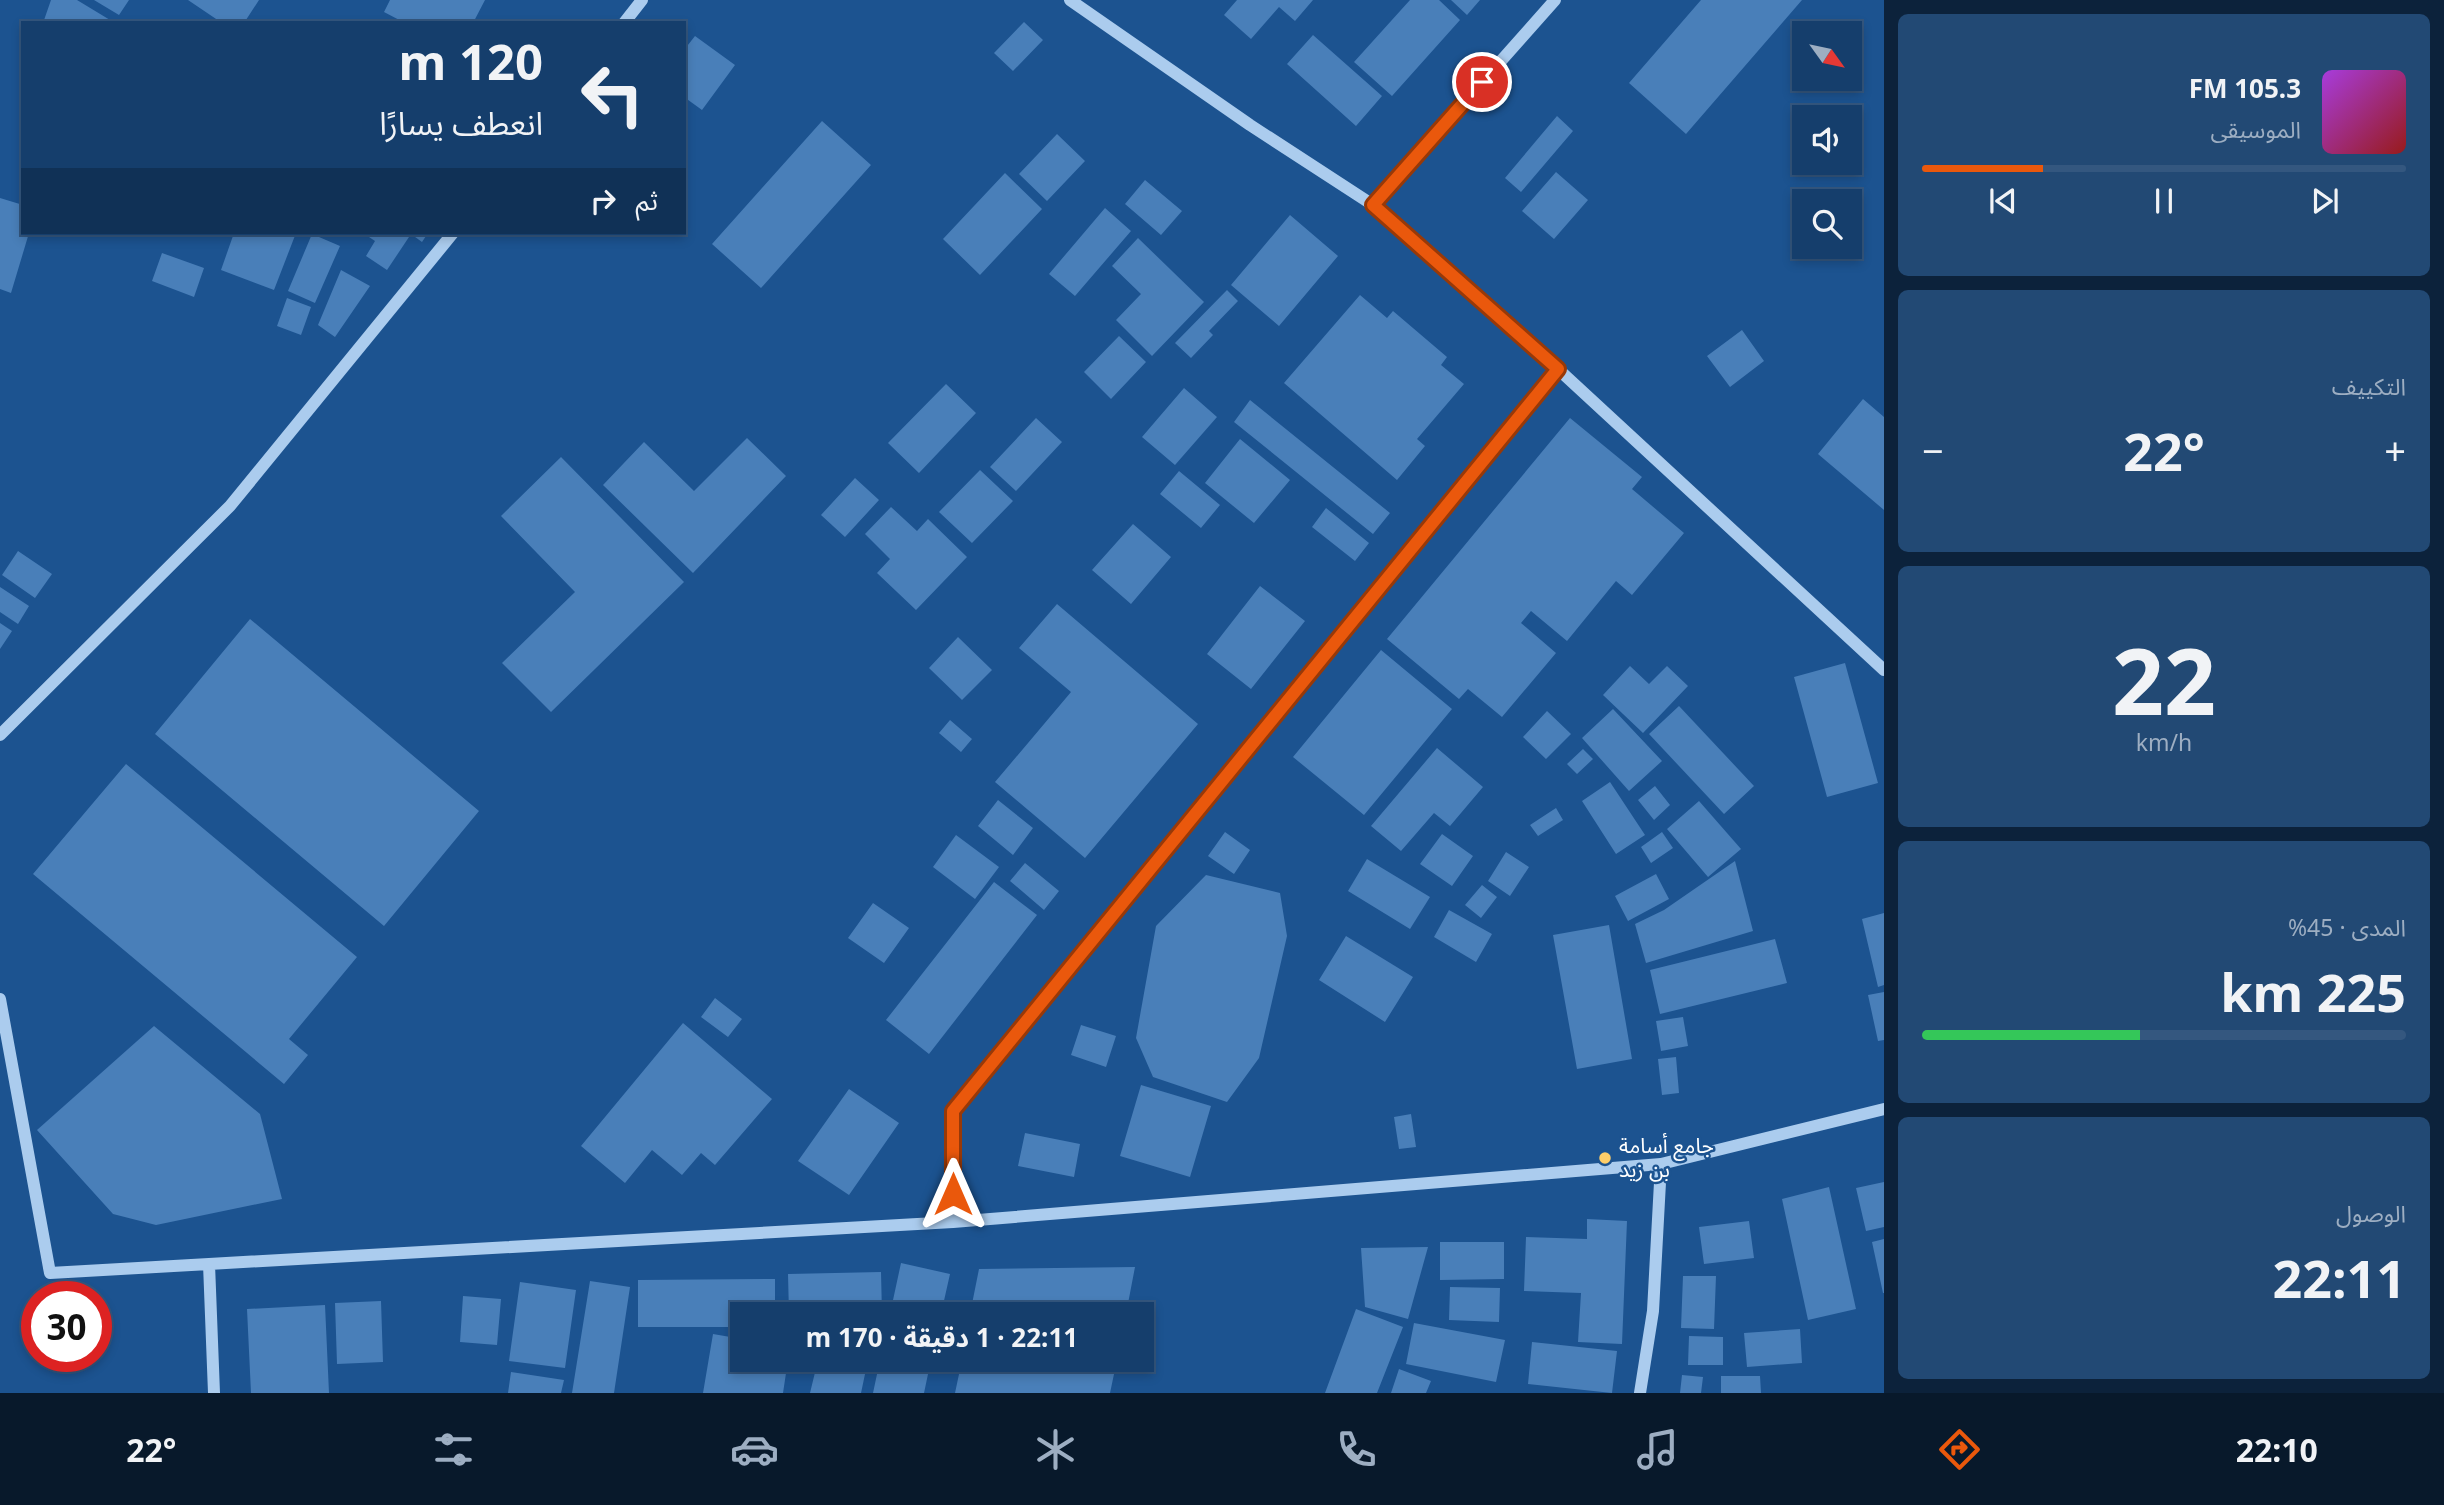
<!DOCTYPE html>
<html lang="ar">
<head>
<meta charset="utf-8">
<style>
  :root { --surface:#153e6c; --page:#224974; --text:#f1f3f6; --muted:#9daec2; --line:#34577f; --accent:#ea580c }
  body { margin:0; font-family:"Noto Sans","Noto Sans Arabic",sans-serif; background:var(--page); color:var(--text); direction:rtl; height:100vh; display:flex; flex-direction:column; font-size:26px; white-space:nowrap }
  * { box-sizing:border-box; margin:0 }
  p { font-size:23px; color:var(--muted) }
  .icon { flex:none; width:38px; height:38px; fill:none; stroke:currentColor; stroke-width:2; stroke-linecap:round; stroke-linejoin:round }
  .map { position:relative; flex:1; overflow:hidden; direction:ltr }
  .details { display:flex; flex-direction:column; gap:14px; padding:14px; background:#0c223b; width:560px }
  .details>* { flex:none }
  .banner { position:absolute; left:21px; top:21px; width:665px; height:214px; border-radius:0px; box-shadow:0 4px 10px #0003,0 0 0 2px var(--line); direction:rtl; background:#153e6c; color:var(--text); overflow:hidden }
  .needle { width:46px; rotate:123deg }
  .buttons { position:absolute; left:1792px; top:21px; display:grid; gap:14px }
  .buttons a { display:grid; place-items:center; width:70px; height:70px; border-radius:0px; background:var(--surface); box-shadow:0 4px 10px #0003,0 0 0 2px var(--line); font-size:35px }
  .speed { position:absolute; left:21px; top:1281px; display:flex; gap:14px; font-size:35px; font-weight:700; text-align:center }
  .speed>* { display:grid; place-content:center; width:91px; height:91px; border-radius:50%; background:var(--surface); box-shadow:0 4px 10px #0003,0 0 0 2px var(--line); line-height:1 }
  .speed .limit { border:10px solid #d22; background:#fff; color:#111 }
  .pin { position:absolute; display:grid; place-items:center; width:60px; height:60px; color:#fff; margin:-30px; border:4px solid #fff; border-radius:50%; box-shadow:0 2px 7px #0007 }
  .me { position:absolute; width:77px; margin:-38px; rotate:0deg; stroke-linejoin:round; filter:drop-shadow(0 0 5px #0008) }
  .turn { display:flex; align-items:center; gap:24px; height:147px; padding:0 28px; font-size:32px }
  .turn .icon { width:91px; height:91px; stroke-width:2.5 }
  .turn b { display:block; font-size:49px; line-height:60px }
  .then { display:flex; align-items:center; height:66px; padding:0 28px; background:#0003; gap:14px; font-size:26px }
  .big { font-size:52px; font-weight:700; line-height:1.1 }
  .details .tile { flex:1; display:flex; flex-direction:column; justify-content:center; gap:10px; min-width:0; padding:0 24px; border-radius:10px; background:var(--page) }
  .details .dial { align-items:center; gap:0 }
  .dial b { font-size:91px; line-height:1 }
  .song { display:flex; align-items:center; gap:21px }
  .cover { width:84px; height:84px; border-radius:10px; background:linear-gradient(135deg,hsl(280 70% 55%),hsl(0 70% 35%)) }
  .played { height:7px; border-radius:4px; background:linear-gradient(90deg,var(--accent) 25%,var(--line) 25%) }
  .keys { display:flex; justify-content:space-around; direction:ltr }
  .heat { display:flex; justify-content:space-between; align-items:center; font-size:38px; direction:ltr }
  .charge { height:10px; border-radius:5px; background:linear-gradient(90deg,#34c759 45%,var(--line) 0) }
  .trip { position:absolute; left:730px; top:1302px; width:424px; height:70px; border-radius:0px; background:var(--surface); box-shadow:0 4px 10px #0003,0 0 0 2px var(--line); font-weight:700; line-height:70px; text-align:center; direction:rtl }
  .tab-bar { display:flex; height:112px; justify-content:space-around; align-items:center; background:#08192b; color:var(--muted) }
  .tab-bar .icon { width:49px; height:49px }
  .tab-bar .on { color:var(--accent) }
  .tab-bar b { font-size:32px; color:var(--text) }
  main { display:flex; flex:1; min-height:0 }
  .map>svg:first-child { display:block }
  .building { fill:#497fb9 }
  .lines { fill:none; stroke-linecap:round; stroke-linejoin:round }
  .minor { stroke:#abccee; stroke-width:12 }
  .route-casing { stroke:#983908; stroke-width:18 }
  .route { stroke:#ea580c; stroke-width:12 }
  .poi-dot { fill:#fece69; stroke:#1c5390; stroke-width:2.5 }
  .labels { text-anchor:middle; stroke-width:5; stroke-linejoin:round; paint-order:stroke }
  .poi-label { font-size:21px; fill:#fff; stroke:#1c5390; text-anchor:start }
</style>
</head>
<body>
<main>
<section class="details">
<div class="tile">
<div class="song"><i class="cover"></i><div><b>105.3 FM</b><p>الموسيقى</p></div></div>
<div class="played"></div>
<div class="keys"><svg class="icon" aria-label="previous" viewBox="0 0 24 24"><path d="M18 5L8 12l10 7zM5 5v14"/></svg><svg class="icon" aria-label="pause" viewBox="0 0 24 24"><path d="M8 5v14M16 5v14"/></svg><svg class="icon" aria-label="next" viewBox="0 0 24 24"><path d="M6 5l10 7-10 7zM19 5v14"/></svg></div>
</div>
<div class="tile"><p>التكييف</p>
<div class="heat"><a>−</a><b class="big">22°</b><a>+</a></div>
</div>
<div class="tile dial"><b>22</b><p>km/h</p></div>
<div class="tile"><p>المدى · 45%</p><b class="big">225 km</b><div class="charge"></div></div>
<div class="tile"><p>الوصول</p><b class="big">22:11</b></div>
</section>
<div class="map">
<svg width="1884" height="1393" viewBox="0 0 1884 1393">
  <rect width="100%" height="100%" fill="#1c5390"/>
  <!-- building -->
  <path class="building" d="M51,0H77L115,23H43Z
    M94,0H129L119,15Z
    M188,0H259L244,23H222Z
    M390,0H485L473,23H405L384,12Z
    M1237,0H1313L1295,21L1279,7L1251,39L1224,15Z
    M1410,0H1439L1460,20L1392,96L1354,62Z
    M1451,0H1480L1467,15Z
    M1701,0H1802L1686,134L1629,83Z
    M1024,22L1043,40L1013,71L994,53Z
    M1313,35L1382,96L1356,126L1287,64Z
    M695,36L735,65L702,110L684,97V50Z
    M1557,116L1573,131L1521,192L1505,178Z
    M822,121L871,165L761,288L712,244Z
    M1057,134L1085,161L1047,201L1019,174Z
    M1556,172L1588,200L1554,239L1522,211Z
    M1005,173L1042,209L980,275L943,239Z
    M1145,180L1182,211L1161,235L1125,204Z
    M0,198L23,205V233H29L11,293L0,289Z
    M1105,208L1131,231L1075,296L1049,274Z
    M1290,215L1338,256L1279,326L1231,285Z
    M234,233H296L274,290L221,270Z
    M363,233H428L422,242L411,234L387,270L366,256L375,241Z
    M312,234L340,246L315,303L288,291Z
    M1138,238L1204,302L1152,356L1116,320L1141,294L1112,266Z
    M162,253L204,268L194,297L152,281Z
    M341,270L370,286L335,337L318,325Z
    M1227,290L1238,301L1209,331L1213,335L1191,358L1175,343Z
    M1360,295L1387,318L1393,311L1447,357L1441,365L1464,384L1417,439L1425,446L1397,480L1284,383Z
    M287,298L311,307L301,335L277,326Z
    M1742,330L1764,361L1730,387L1707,356Z
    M1119,336L1146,362L1111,399L1084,372Z
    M946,384L976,413L919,473L888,443Z
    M1184,388L1217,417L1175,465L1142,437Z
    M1863,399L1884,417V510L1818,454Z
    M1250,400L1390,513L1373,534L1234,422Z
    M1036,418L1062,442L1016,491L990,467Z
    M1570,418L1642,477L1632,489L1684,533L1632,595L1616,581L1567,641L1531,611L1521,623L1556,653L1502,717L1468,689L1459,699L1387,639Z
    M747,438L786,476L693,573L603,485L644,442L694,491Z
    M1240,439L1290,480L1254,523L1205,483Z
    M561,457L684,582L551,712L502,663L575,592L501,516Z
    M980,470L1013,501L972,543L939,512Z
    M1179,471L1220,505L1201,528L1160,494Z
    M855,478L879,500L845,537L821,515Z
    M891,507L917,531L928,519L967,557L916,610L877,573L890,559L865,534Z
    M1326,508L1369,543L1355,561L1312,527Z
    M1133,524L1171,557L1131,604L1092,570Z
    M18,551L52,574L35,598L2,575Z
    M1260,586L1305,621L1251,689L1207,654Z
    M0,587L29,606L18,624L0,612Z
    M1057,604L1198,724L1085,858L995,782L1071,692L1019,648Z
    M250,619L479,811L384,926L155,734Z
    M0,623L12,631L0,649Z
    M958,637L992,670L962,700L929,668Z
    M1381,650L1452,709L1364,815L1293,757Z
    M1845,663L1878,783L1827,797L1794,677Z
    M1630,666L1649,684L1667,666L1688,686L1643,733L1603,695Z
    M1679,706L1754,786L1724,814L1649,734Z
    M1613,709L1662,761L1629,791L1582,738Z
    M1547,711L1571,734L1546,759L1523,737Z
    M950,720L972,739L961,752L939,733Z
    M1437,748L1483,787L1450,826L1434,813L1401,851L1371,826Z
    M1583,749L1593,759L1577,774L1567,764Z
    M126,764L357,957L289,1039L308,1055L284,1084L33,874Z
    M1610,782L1645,835L1616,854L1582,801Z
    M1655,786L1670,805L1654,820L1638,800Z
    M998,800L1033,828L1013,855L978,826Z
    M1699,801L1741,849L1708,877L1667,829Z
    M1556,808L1563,820L1538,836L1530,825Z
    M1225,832L1250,850L1234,874L1208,856Z
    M1662,832L1673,848L1651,863L1641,847Z
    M1442,834L1473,856L1452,886L1420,864Z
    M956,835L999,867L975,899L933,867Z
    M1506,852L1529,867L1510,896L1488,881Z
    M1367,859L1430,897L1410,929L1348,891Z
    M1735,861L1753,931L1646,963L1635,924L1664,910Z
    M1025,863L1059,891L1044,910L1010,881Z
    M1656,874L1669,899L1628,921L1615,896Z
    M1206,875L1280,893L1287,936L1259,1058L1227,1102L1153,1077L1136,1038L1156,926Z
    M994,882L1037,915L929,1054L886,1020Z
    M1482,885L1497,897L1481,918L1465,905Z
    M873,903L909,928L884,963L848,938Z
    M1449,910L1492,934L1476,962L1434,937Z
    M1884,913V985L1878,987L1862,919Z
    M1609,925L1632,1059L1577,1069L1553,935Z
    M1346,936L1413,977L1385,1022L1319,980Z
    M1775,939L1787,983L1660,1014L1650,970Z
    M1884,992V1040L1878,1041L1868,995Z
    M715,998L742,1019L728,1037L701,1017Z
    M1683,1017L1688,1046L1661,1051L1656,1021Z
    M683,1023L772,1099L715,1165L701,1153L682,1175L652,1150L625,1183L581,1146Z
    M1081,1025L1116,1036L1106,1067L1071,1055Z
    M154,1026L260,1114L282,1199L156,1225L113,1214L37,1130Z
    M1676,1057L1679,1093L1662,1095L1658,1059Z
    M1141,1085L1211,1106L1190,1177L1120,1156Z
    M849,1089L899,1123L849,1195L798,1161Z
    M1411,1114L1416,1147L1399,1149L1394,1117Z
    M1025,1133L1080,1144L1074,1177L1018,1166Z
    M1884,1182V1227L1866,1231L1856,1188Z
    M1829,1187L1856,1309L1808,1320L1782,1199Z
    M1587,1219L1627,1221L1622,1344L1578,1342L1581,1293L1524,1291L1526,1237L1587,1239Z
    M1749,1221L1754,1258L1704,1264L1699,1227Z
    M1884,1239V1293H1883L1872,1242Z
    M1440,1242H1504V1279L1440,1280Z
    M1428,1247L1408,1319L1365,1307L1361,1248Z
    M901,1263L950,1274L941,1314H890Z
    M1135,1267L1126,1314H970L979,1269Z
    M881,1272L882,1314H789L788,1274Z
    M1683,1276H1716L1714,1329L1681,1328Z
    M775,1279V1314H742V1327H638V1280Z
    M590,1281L630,1287L614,1393H572Z
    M520,1282L576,1290L565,1368L509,1361Z
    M1450,1287L1500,1288L1499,1322L1449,1320Z
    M463,1296L501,1299L497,1345L460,1342Z
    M381,1301L383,1362L337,1364L335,1303Z
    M325,1305L329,1393H251L247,1309Z
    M1356,1309L1403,1327L1377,1393H1325Z
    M1414,1323L1505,1340L1496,1382L1406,1364Z
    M1800,1329L1802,1363L1747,1367L1744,1333Z
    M713,1334L742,1339V1360H788L783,1393H703Z
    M1689,1336L1723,1337V1365H1688Z
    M1532,1342L1617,1351L1612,1393L1528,1384Z
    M818,1360H868L861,1393H810Z
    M880,1360H931L924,1393H873Z
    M962,1360H1117L1110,1393H955Z
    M1399,1369L1431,1381L1426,1393H1391Z
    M511,1372L564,1380L561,1393H508Z
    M1682,1375L1703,1377L1701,1393H1680Z
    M1721,1376H1760L1761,1393H1721Z"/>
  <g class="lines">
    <!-- minor -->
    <path class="minor" d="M1070,0L1250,125L1373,205L1555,0
      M624,23L642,0
      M1373,205L1558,369L1884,670
      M0,735L230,506L453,233
      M0,999L50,1273L209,1264
      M953,1222V1111L1558,369
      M214,1393L209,1264L953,1222L1661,1164L1884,1109
      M1640,1393L1653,1311L1661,1164"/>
  </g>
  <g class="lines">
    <!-- route casing -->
    <g class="route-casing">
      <path id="route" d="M953,1194V1111L1558,369L1373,205L1482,82"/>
    </g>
    <!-- route -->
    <use href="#route" class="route"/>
  </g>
  <!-- markers -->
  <circle class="poi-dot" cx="1605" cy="1158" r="7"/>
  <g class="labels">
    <!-- poi labels -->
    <g class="poi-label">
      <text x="1619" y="1153">جامع أسامة<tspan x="1619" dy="24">بن زيد</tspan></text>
    </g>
  </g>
</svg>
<div class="buttons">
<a><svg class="needle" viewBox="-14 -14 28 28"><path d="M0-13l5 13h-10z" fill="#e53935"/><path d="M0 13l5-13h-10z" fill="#9daec2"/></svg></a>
<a><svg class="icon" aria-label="sound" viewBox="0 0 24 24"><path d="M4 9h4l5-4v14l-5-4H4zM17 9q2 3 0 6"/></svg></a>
<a><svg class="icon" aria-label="search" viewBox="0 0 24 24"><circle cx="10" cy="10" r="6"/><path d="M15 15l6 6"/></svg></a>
</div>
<div class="speed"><div class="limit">30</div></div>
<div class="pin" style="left:1482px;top:82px;background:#d93025"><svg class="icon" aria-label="arrive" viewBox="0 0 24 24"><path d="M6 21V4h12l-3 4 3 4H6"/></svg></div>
<svg class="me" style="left:953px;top:1194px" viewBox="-20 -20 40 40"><path d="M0-17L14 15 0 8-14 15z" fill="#ea580c" stroke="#fff" stroke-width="4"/></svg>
<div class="trip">22:11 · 1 دقيقة · 170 m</div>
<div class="banner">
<div class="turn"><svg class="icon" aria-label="left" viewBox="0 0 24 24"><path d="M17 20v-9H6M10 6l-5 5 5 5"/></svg><div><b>120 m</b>انعطف يسارًا</div></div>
<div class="then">ثم<svg class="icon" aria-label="right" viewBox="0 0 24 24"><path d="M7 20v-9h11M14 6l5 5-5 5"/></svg></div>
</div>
</div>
</main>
<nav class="tab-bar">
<b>22:10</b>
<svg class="icon on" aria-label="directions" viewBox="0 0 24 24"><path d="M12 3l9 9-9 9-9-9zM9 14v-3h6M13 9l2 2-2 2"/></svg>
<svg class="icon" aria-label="music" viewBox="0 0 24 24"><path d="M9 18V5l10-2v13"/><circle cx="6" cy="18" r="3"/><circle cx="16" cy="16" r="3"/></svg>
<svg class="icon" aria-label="phone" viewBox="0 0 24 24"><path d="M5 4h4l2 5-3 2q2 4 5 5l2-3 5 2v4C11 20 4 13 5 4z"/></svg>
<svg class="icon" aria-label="climate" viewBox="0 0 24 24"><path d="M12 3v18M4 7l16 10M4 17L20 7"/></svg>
<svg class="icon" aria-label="car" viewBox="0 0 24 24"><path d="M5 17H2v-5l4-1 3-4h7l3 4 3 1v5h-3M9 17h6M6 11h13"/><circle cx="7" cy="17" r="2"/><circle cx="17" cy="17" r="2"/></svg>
<svg class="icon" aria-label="filters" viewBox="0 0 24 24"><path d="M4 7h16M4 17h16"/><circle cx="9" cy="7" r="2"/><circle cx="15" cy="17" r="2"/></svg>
<b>22°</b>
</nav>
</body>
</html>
